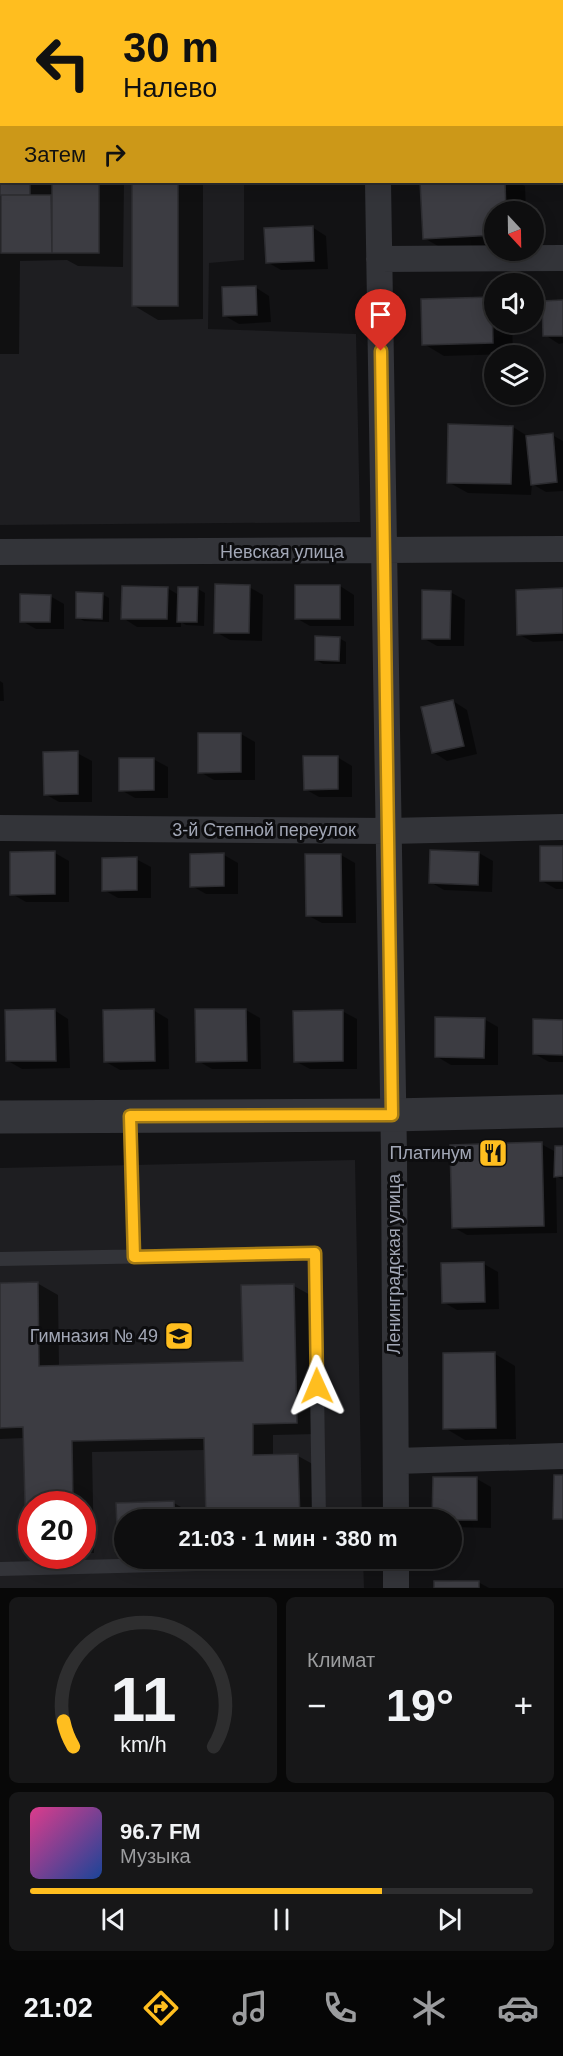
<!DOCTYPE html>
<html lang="ru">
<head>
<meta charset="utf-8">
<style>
  :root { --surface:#0e0e0f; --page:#171718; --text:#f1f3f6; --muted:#9b9c9e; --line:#2e2e2f; --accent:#ffbe1f }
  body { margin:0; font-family:Helvetica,sans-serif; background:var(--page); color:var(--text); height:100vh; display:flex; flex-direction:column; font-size:22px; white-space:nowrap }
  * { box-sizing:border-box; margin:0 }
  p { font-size:20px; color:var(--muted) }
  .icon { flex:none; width:33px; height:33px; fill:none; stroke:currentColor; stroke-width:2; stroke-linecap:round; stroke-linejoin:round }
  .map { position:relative; height:1588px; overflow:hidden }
  .sheet { display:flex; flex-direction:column; gap:9px; padding:9px; background:#080808; flex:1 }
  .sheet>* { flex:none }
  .hud { position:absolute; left:0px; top:0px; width:564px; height:183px; box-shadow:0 3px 15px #0003,0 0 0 2px var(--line); background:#ffbe1f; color:#111; overflow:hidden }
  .needle { width:39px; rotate:158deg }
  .fabs { position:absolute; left:484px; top:201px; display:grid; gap:12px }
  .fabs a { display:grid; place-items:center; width:60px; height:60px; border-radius:50%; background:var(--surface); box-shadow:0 3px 15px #0003,0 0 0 2px var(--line); font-size:30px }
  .speed { position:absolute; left:18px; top:1491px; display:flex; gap:12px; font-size:30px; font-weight:700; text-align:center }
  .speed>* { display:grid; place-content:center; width:78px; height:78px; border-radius:50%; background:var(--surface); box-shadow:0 3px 15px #0003,0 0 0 2px var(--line); line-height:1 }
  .speed .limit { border:9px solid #d22; background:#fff; color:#111 }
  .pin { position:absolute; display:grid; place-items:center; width:51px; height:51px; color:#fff; margin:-62px -26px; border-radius:50% 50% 50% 0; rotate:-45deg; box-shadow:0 0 6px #0007 }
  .pin .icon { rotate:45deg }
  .me { position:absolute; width:66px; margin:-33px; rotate:359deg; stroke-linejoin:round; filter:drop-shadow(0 0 4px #0008) }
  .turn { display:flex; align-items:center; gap:21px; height:126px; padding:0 24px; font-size:27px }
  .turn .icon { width:78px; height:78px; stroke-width:2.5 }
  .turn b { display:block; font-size:42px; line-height:51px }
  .then { display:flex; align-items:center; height:57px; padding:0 24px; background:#0003; gap:12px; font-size:22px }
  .big { font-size:45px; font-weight:800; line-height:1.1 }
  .sheet .tile { flex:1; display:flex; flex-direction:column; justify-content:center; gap:9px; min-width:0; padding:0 21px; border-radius:9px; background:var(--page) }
  .sheet .dial { align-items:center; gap:0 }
  .dial svg { height:156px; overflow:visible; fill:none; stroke:var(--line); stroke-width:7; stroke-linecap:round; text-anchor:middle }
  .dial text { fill:var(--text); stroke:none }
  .song { display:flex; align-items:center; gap:18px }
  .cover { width:72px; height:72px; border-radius:9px; background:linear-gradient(135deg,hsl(330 70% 55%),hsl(220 70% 35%)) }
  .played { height:6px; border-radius:3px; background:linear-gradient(90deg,var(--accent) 70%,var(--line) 70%) }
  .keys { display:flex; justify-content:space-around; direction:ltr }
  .heat { display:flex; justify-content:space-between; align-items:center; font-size:33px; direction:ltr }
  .sheet .tiles { flex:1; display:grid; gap:9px; grid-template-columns:1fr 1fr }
  .tile:last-child { grid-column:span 2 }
  .trip { position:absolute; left:114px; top:1509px; width:348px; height:60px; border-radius:30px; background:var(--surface); box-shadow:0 3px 15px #0003,0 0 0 2px var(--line); font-weight:800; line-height:60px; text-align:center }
  .tab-bar { display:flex; height:96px; justify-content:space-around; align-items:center; background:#060606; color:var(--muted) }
  .tab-bar .icon { width:42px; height:42px }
  .tab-bar .active { color:var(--accent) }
  .tab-bar b { font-size:27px; color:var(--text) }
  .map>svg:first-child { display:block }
  .built { fill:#1e1e21; fill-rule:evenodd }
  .shadow { fill:#0007 }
  .building { fill:#3c3c42; stroke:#2c2c30; stroke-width:1.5 }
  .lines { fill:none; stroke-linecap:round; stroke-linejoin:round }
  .service { stroke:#333439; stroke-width:14 }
  .minor { stroke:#333439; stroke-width:26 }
  .tertiary { stroke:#333439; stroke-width:33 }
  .route-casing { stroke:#a67c14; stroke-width:15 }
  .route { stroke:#ffbe1f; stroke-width:10 }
  .labels { text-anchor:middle; stroke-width:6; stroke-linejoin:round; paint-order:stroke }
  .street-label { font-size:18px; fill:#a2a7b6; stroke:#0d0d0f }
  .poi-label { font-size:18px; fill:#a2a7b6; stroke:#0d0d0f; text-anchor:end }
</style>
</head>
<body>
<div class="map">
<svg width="563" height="1588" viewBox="0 0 563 1588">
  <rect width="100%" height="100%" fill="#121214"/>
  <!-- built -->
  <path class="built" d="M0,0H244L2,2V182H244V260L209,263L208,329L356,334L360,522L0,525Z
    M355,1160L362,1519L124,1520V1558L363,1559L364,1588H0V1168ZM32,1504H82V1556H32Z"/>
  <!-- shadow -->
  <path class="shadow" d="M133,0H189L191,2H133Z
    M0,4L2,182H124L123,267L78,266L67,260L20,261L19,354H0Z
    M562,35H563V71H562Z
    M133,182H203V319L158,320L133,305Z
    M302,182H337V183L306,184Z
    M421,182H516L525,186L526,212H495V247L445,250L424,238Z
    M312,227L326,236L328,269L281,270L267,262Z
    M255,287L269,296L271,322L239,324L225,316Z
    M492,298L495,300V322H512L513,354L444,356L424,344Z
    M563,302V343L559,344L545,335Z
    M513,427L529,437L552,435L563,441V491L546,492L532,484L531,495L468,493L448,482Z
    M340,586L354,595V626H310L296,618Z
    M249,587L263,595L262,641L230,640L216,632Z
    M167,588L179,595L198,589L205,593L204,626L186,625L181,622V627H137L123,618Z
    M563,591V641L533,642L518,634Z
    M450,592L465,600L464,646H437L423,638Z
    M102,594L109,598V622L84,621L77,617Z
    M50,596L64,604V629H36L22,621Z
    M339,638L346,642V664H323L316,660Z
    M0,681L3,683L4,701H0Z
    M453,701L467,710L477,754L447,761L433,752Z
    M241,734L255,742V780H214L200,772Z
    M77,753L92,761V802H59L45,794Z
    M337,757L352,766V797H319L305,789Z
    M153,759L168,767V798H135L121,790Z
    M563,847V889H556L542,881Z
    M55,853L69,861V902H26L12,894Z
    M479,853L493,861L492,892L444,890L430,882Z
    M224,855L238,863V894H206L192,886Z
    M341,855L355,863L356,923H322L307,915Z
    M136,859L151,867V898H118L104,890Z
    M54,1010L68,1019L70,1068L22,1069L8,1061Z
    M153,1010L168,1019L169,1069L120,1070L106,1062Z
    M246,1010L260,1018L261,1069H212L198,1061Z
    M342,1011L357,1019V1069H310L295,1061Z
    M484,1019L498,1027V1065H451L436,1056Z
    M563,1021V1062H549L535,1054Z
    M541,1144L556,1152L563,1147V1180L556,1176L557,1233L467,1235L453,1227Z
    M484,1264L498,1272L499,1309L457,1310L443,1302Z
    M37,1283L58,1295L59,1367L244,1363L294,1286L314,1297L317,1434L273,1435V1456H298L318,1467L319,1520H208L206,1450L92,1452L94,1553H82V1504H32V1544L28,1541L25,1438L0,1439V1284Z
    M495,1354L515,1366L516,1439L465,1440L445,1428Z
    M477,1479L491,1487V1528L452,1527V1520Z
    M174,1503L188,1511V1520H124V1556L119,1553L118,1504Z
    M478,1582L489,1588H436Z"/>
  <!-- building -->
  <path class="building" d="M55,0H102V2H55Z
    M132,0H178V2H132Z
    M0,3H2V182H30V195H0Z
    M52,182H99V253H52Z
    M132,182H178V306H132Z
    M420,182H505L506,212H495V235L423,239Z
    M1,195H51L52,253H1Z
    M313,226L314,261L266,263L264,228Z
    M256,286L257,315L223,316L222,287Z
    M492,297L493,343L422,345L421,299Z
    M563,300V336H543L542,301Z
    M448,424L513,426L511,484L447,483Z
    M553,433L557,482L531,485L526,436Z
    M215,584L250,585L249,633H214Z
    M295,585H340V619H295Z
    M122,586L168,587L167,619H121Z
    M178,587H198L197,622H177Z
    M563,588V633L517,635L516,590Z
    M422,590L451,591L450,639H422Z
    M76,592L103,593L102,619L76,618Z
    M20,594L51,595L50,622H20Z
    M315,636L340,637L339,661L315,660Z
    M453,700L464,746L432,753L421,707Z
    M198,733H241V772L198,773Z
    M78,751V794L44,795L43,752Z
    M303,756H338V789L304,790Z
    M119,758H154V790L119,791Z
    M540,846H563V881H540Z
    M430,850L479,852L478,885L429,883Z
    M55,851V894L10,895V852Z
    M224,853V886L190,887V854Z
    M305,854H341L342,916H306Z
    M137,857V890L102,891V858Z
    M55,1009L56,1061H6L5,1010Z
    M154,1009L155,1061L104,1062L103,1010Z
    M195,1009H246L247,1061L196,1062Z
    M343,1010V1061L294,1062L293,1011Z
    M435,1017L485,1018L484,1058L435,1057Z
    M533,1019L563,1020V1055L533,1054Z
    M542,1142L544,1226L452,1228L450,1145Z
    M555,1146H563V1176L554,1177Z
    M484,1262L485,1302L442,1303L441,1263Z
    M38,1282L39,1366L243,1361L241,1285L294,1284L297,1423L253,1424V1455L298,1454L300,1520H206L204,1438L72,1441L73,1504H32V1542H26L23,1427L0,1428V1283Z
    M495,1352L496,1428L443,1429V1353Z
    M554,1475H563V1519H553Z
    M433,1477H477V1520H432Z
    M174,1501L175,1520H124V1554H118L116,1503Z
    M434,1581H479V1588H434Z"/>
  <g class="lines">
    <!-- service -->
    <path class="service" d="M130,1116L134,1256
      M0,1259L315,1253L319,1520
      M0,1569L320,1561L396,1562"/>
    <!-- minor -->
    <path class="minor" d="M377,0V2
      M378,182L394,1155L396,1520
      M379,259L563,258
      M0,552L563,549
      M0,828L389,831L563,827
      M396,1461L563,1456
      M396,1558V1588"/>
    <!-- tertiary -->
    <path class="tertiary" d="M0,1117L392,1115L563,1111"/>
  </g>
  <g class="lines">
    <!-- route casing -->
    <g class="route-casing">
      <path id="route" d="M317,1386L315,1253L134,1257L130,1116L392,1115L381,351"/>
    </g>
    <!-- route -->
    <use href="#route" class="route"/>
  </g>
  <!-- icons -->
  <defs>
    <g id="restaurant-square" transform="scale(1.5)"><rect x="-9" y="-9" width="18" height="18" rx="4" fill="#ffbe1f" stroke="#0d0d0f"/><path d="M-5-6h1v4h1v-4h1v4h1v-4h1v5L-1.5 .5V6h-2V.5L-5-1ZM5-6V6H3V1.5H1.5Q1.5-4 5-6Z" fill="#111"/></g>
    <g id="school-square" transform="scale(1.5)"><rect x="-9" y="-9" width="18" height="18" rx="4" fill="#ffbe1f" stroke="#0d0d0f"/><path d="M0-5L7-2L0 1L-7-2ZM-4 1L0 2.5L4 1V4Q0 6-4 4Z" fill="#111"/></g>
  </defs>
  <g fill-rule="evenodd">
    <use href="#restaurant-square" x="493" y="1153"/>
    <use href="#school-square" x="179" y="1336"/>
  </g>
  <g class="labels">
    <!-- street labels -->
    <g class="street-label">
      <text x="282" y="558">Невская улица</text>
      <text x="264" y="836">3-й Степной переулок</text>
      <text transform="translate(394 1264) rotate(-90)" y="6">Ленинградская улица</text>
    </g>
    <!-- poi labels -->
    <g class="poi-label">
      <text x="472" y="1159">Платинум</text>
      <text x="158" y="1342">Гимназия № 49</text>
    </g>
  </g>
</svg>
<div class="fabs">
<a><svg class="needle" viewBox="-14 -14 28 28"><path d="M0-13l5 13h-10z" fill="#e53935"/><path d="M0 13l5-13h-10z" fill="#9b9c9e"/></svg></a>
<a><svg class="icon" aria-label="sound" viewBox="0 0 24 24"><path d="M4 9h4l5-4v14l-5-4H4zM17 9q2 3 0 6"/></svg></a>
<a><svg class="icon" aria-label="layers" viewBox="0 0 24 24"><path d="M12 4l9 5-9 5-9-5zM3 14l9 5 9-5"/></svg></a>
</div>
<div class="speed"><div class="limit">20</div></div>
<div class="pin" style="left:381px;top:351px;background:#d93025"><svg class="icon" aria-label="arrive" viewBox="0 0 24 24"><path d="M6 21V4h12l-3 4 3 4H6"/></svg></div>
<svg class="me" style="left:317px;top:1386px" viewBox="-20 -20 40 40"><path d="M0-17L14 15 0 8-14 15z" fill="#ffbe1f" stroke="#fff" stroke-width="4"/></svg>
<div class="trip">21:03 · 1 мин · 380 m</div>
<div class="hud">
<div class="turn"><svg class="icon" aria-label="left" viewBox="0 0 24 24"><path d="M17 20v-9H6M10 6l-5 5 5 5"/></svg><div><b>30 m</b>Налево</div></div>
<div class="then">Затем<svg class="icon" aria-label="right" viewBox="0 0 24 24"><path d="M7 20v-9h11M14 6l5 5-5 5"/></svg></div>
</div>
</div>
<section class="sheet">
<div class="tiles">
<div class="tile dial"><svg viewBox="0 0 100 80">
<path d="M14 69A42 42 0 1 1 86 69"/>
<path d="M14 69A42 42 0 0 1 9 56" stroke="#ffbe1f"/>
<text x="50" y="56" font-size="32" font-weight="700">11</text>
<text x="50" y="72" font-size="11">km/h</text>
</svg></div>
<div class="tile"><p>Климат</p>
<div class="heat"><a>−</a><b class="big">19°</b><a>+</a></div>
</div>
<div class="tile">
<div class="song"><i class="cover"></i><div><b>96.7 FM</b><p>Музыка</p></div></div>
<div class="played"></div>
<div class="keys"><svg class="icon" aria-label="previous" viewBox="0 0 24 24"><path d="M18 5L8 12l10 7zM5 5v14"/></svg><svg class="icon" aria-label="pause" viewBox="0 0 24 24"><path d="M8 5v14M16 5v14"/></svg><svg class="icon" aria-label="next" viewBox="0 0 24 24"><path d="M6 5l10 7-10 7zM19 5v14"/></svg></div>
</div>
</div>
</section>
<nav class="tab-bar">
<b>21:02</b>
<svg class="icon active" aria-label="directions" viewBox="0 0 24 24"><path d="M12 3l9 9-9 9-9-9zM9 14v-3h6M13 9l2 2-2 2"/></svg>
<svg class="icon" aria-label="music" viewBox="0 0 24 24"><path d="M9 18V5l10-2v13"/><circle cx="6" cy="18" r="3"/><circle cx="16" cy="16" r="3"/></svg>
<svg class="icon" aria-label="phone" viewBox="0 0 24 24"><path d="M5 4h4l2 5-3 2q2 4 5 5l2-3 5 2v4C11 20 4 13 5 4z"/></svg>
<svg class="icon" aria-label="climate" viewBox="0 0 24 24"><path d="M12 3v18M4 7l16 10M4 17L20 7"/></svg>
<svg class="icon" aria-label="car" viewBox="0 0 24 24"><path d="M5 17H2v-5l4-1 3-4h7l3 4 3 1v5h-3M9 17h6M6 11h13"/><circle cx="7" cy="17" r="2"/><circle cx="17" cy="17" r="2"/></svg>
</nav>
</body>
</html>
